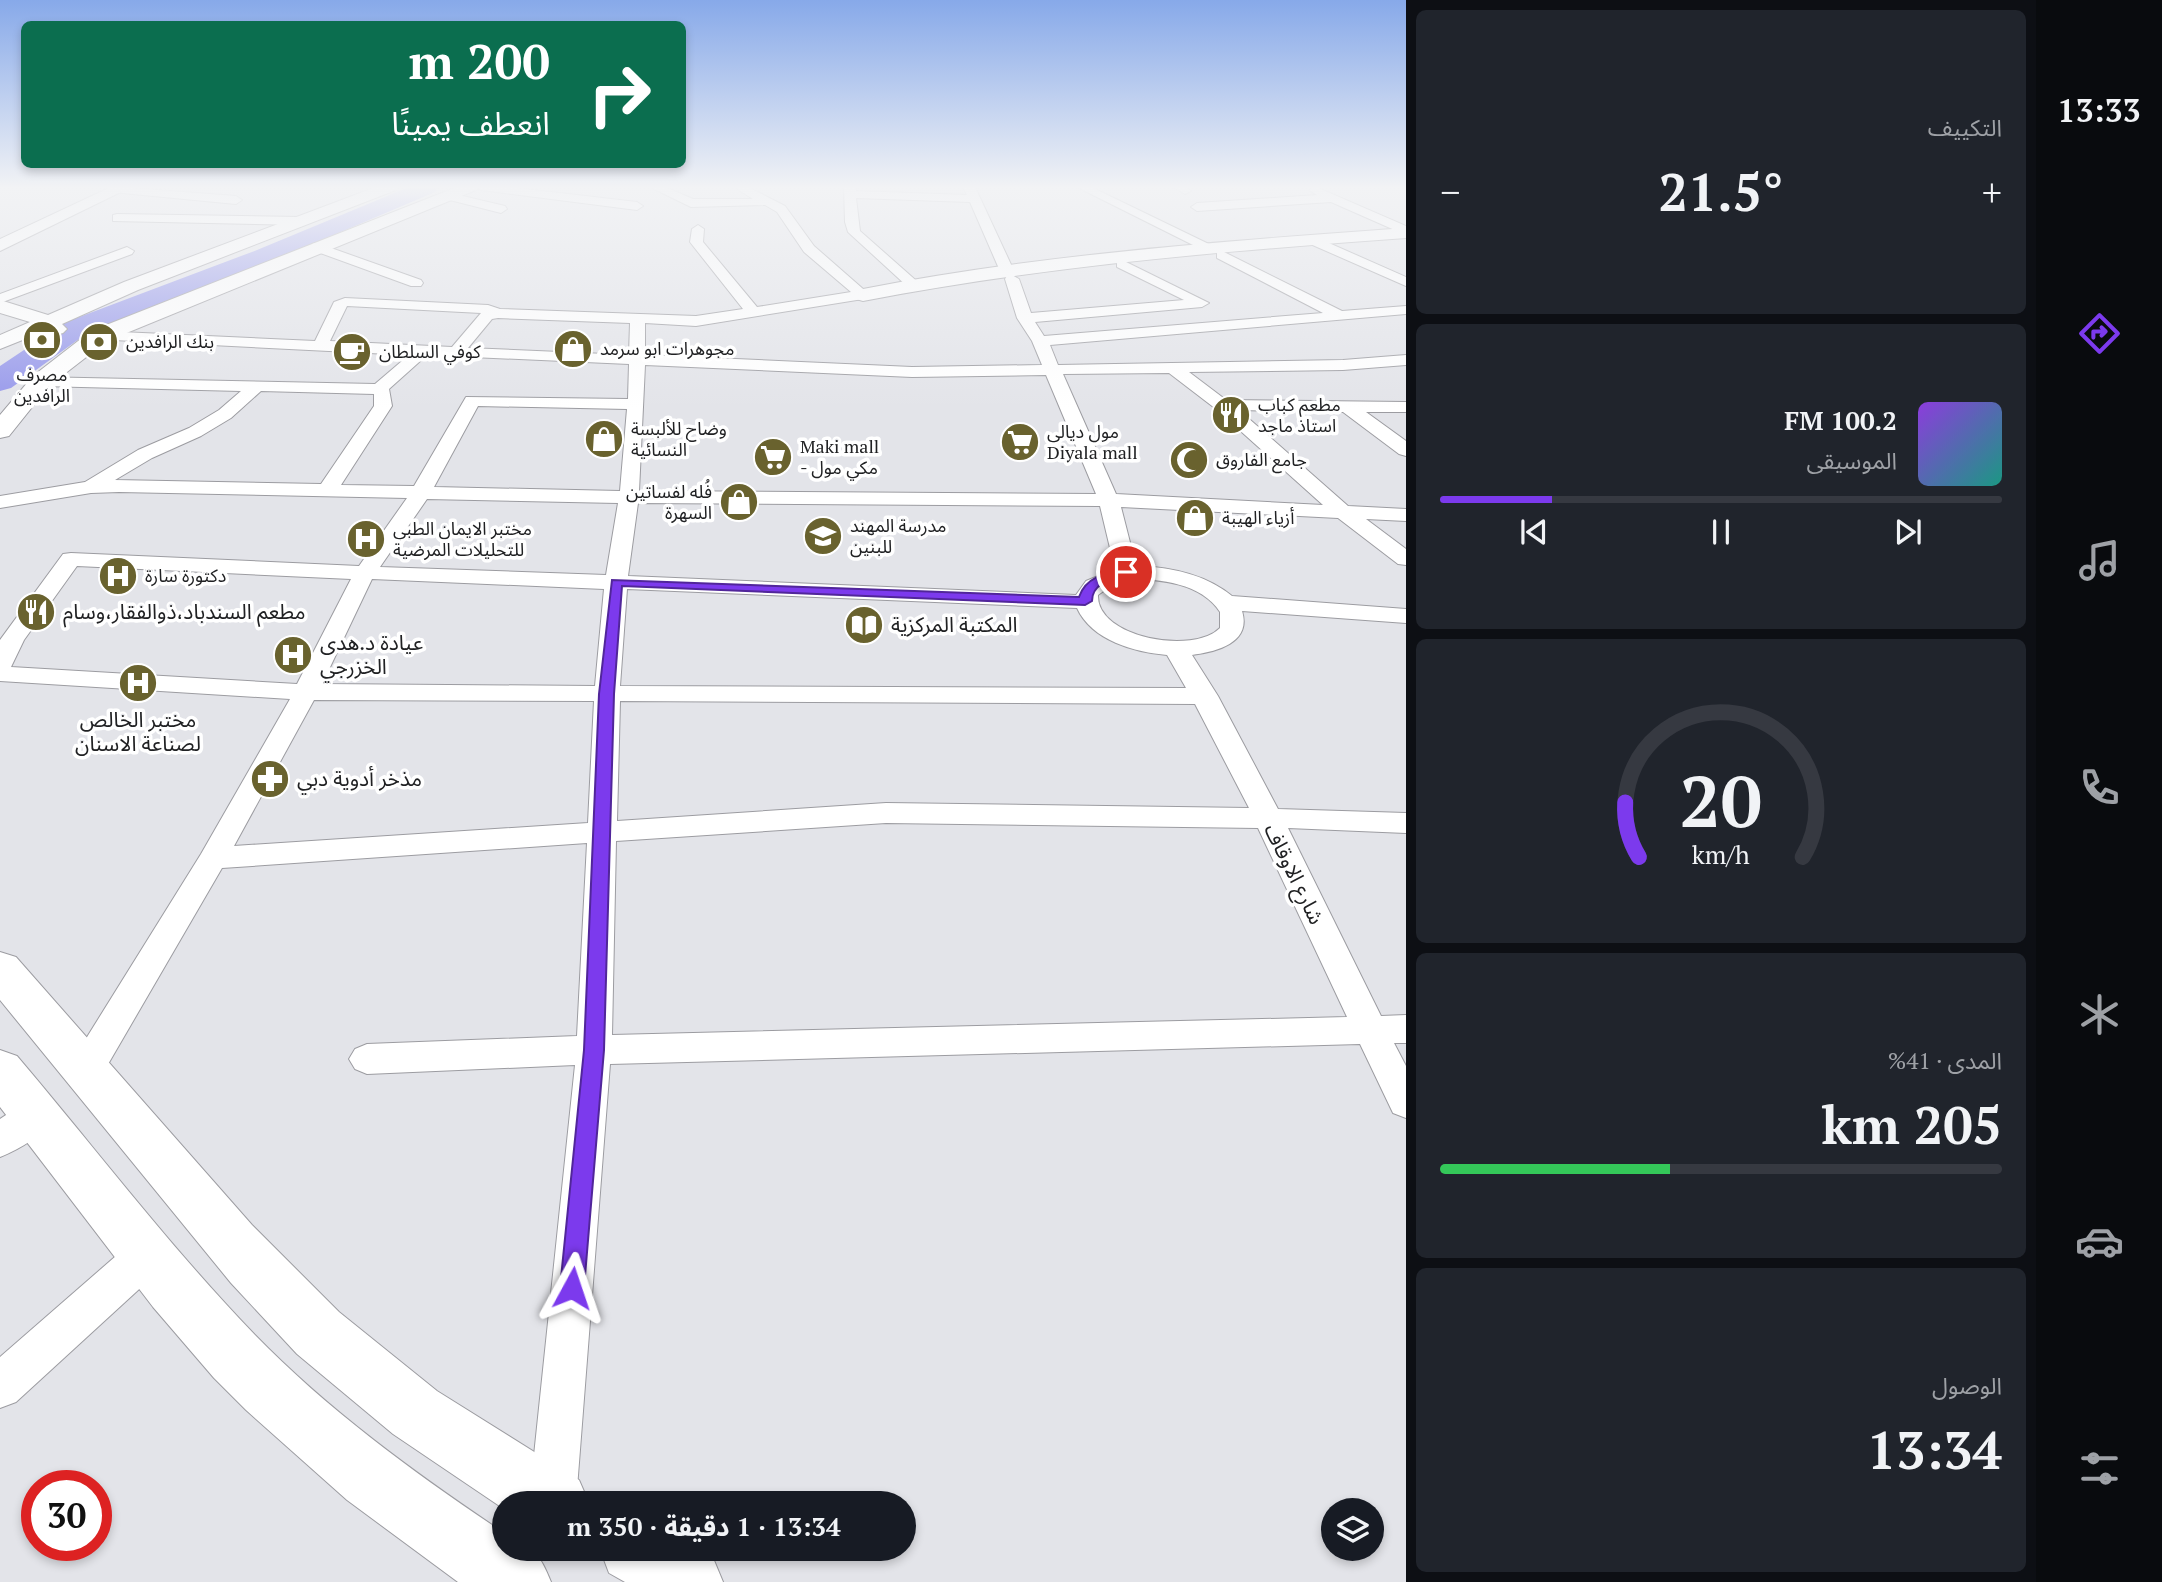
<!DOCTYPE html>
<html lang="ar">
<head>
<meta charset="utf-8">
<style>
  :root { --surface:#171b24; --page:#20242c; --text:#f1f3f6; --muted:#9ea1a6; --line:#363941; --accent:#7c3aed }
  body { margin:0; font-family:"PT Serif","Noto Sans Arabic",serif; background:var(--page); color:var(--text); direction:rtl; height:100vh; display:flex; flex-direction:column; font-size:26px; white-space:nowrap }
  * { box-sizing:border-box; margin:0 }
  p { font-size:23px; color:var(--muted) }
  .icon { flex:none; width:38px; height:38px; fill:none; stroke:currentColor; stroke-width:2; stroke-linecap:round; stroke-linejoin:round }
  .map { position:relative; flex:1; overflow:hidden; direction:ltr }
  .panel { display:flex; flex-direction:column; gap:10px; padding:10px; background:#0d0f14; width:630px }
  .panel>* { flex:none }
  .guide { position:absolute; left:21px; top:21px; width:665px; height:147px; border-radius:10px; box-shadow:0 4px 10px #0003; direction:rtl; background:#0b6e4f; color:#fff; overflow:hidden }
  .controls { position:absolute; left:1321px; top:1498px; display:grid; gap:14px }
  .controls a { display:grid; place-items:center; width:63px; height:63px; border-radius:50%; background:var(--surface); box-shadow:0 4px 10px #0003; font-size:35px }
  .speed { position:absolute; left:21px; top:1470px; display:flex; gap:14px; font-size:35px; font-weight:700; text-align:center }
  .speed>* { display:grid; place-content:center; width:91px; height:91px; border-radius:50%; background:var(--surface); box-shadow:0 4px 10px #0003; line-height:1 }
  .speed .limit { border:10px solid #d22; background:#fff; color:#111 }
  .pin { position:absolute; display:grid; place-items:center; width:60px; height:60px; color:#fff; margin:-30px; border:4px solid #fff; border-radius:50%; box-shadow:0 2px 7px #0007 }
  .me { position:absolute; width:77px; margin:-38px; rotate:5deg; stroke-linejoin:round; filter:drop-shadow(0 0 5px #0008) }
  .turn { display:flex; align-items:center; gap:24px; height:147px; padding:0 21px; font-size:32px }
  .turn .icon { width:91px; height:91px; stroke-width:2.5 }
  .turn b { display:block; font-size:49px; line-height:60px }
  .big { font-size:52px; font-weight:700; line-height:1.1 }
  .panel .tile { flex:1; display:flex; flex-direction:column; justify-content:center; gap:10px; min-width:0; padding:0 24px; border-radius:10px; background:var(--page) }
  .panel .dial { align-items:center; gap:0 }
  .dial svg { height:182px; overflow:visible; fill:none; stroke:var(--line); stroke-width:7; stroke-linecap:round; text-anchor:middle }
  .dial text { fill:var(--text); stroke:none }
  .song { display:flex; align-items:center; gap:21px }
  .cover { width:84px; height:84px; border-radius:10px; background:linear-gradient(135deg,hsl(270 70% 55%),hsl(170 70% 35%)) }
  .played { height:7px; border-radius:4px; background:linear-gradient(90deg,var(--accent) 20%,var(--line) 20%) }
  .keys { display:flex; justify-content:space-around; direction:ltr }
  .heat { display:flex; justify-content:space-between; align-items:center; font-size:38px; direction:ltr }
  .charge { height:10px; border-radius:5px; background:linear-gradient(90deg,#34c759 41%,var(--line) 0) }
  .trip { position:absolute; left:492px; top:1491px; width:424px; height:70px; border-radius:35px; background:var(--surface); box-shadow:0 4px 10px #0003; font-weight:700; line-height:70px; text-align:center; direction:rtl }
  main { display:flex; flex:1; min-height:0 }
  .dock { display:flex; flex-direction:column; width:126px; justify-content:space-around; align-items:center; background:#090b0e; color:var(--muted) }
  .dock .icon { width:49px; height:49px }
  .dock .current { color:var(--accent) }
  .dock b { font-size:32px; color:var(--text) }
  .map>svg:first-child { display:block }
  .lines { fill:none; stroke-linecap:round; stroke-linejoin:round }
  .river { fill:#9698eb; fill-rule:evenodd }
  .street-casing { stroke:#9c9ca1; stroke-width:2 }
  .secondary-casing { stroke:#9c9ca1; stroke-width:2 }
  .street { fill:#fff; fill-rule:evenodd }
  .secondary { fill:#fff; fill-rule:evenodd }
  .route { fill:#7c3aed; stroke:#51269a; stroke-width:2 }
  .labels { text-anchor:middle; stroke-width:7; stroke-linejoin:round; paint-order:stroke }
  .far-poi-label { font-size:18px; fill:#202123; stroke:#fff; text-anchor:start }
  .poi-label { font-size:21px; fill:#202123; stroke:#fff; text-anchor:start }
  .street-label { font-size:21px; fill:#202123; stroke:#fff }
</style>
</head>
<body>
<main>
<nav class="dock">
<b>13:33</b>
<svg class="icon current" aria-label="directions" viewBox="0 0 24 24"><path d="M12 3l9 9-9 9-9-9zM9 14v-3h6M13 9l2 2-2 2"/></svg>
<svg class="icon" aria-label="music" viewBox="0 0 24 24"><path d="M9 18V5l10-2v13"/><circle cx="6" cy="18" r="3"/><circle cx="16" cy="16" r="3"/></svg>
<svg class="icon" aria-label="phone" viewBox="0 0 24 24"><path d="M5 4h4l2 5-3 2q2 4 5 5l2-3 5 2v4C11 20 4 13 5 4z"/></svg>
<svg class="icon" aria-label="climate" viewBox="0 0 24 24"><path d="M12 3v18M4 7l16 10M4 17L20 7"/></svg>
<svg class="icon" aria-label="car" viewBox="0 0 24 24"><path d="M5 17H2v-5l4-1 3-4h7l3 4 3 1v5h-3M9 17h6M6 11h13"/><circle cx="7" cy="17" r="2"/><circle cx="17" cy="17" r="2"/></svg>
<svg class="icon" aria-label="filters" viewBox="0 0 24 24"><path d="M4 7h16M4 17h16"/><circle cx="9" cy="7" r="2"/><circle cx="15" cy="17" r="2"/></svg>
</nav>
<section class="panel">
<div class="tile"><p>التكييف</p>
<div class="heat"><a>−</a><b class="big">21.5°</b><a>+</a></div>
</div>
<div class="tile">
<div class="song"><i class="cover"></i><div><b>100.2 FM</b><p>الموسيقى</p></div></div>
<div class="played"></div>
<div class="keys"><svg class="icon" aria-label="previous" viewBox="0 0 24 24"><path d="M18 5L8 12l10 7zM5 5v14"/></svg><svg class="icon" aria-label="pause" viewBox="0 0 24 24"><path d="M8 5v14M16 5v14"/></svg><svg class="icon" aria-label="next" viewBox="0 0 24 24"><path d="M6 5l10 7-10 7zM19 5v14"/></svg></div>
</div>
<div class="tile dial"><svg viewBox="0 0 100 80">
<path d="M14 69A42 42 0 1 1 86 69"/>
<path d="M14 69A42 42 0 0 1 8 45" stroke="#7c3aed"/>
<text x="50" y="56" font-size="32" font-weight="700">20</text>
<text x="50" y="72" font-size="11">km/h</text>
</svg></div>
<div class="tile"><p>المدى · 41%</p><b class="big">205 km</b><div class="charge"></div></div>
<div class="tile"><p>الوصول</p><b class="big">13:34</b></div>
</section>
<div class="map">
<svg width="1406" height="1582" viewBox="0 0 1406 1582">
  <rect width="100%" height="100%" fill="#e3e4e9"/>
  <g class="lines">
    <!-- river -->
    <path class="river" d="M409,187H438L435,192L275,260L86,334L11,388L0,391V366L66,322L257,250Z"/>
    <!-- street casing -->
    <g class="street-casing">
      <path id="street" d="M118,187L236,196L242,200L236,204L112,192V188Z
        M475,187H507L637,202L643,206L637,210L481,190Z
        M650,187H665L693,199H753L734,187H748L785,206L814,246L870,295L863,299L696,326L645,323V355L912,367L1042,365L1032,341L1017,318L1005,279L1007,276L1012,275L1019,279L1031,313L1184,300L1117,267V261L1122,260L1209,303L1202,307L1035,322L1044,336L1323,313L1217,258V252L1222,251L1342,311L1406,306V314L1050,345L1058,365L1343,360L1406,355V365L1343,370L1189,372L1226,400L1406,402V412H1366L1406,441V456L1399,454L1343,412L1239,410L1348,506L1406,509V521L1366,519L1406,549V565L1398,564L1338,518L1121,507L1136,566C1171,567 1205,574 1232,596L1406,609V623L1242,611C1252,643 1216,652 1192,655L1218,696L1278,809L1406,813V833L1288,828L1381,1016L1406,1015V1043H1394L1406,1066V1118L1393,1113L1360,1044L610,1064L576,1501L575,1503H529L575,1065L367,1074L355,1069L349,1059L355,1049L367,1044L577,1036L587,843L222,868L100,1078L87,1083L74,1078L69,1068L74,1058L201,854L290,699L0,681V640L63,554L71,553L359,566L407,498L119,492L91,493L0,508V496L85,482L138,450L189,428L219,410L241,391L41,386L35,385L33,381L35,377L375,384L409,355L94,339L91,336L94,333L99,331L315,341L334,302L345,298L488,305L500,309L696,316L743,309L690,242L692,229L698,225L704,229L703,242L757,307L851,292L804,252L777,212L765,205L691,207ZM347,306L481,313L452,347L330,341ZM498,318L630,323L629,355L468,348L492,319ZM427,355L629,364L628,399L466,397L414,486L341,485L392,406L389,389ZM645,365L912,377L1046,375L1096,494L639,491ZM1169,373L1216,409L1323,505L1116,494L1063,374ZM261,391L374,394V406L321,484L115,480L152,458L201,436L231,418ZM478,406L627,409L620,491L434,487ZM427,499L618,503L606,575L380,567ZM638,503L1100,506L1115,569L1086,581L1076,595L628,576ZM77,566L351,579L297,684L11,667L24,640ZM372,579L604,589L595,686L322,684ZM1129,579C1160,579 1201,583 1220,612V628C1194,655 1096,638 1098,595L1115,583ZM627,589L1077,608C1092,641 1135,652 1167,655L1186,688L620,686ZM314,700L594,701L588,823L234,846ZM620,701L1195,704L1249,808L886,803L617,821ZM886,823L1258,828L1347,1017L612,1035L616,841Z
        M844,187H856V191L967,195L963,187H975L1014,271L1007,275L1000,271L970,202L856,198L860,231L920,284L918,287H908L848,232L845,222Z
        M1077,187H1091L1217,248L1210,252L1205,251Z
        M1173,187H1186L1191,191L1185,194Z
        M1316,187L1406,226V235L1331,202L1197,211L1191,207L1197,203L1317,195L1309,190Z
        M446,192L505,206L507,209L501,213L442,198V194Z
        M117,214L301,217L307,221L301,225L113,221V215Z
        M1313,236L1406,277V286L1308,243V237Z
        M317,243L421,280L423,283L421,286H411L312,250V244Z
        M127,247L134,251L132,254L0,303V294Z
        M37,1098L50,1103L55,1114C46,1134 20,1149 0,1157V1119L24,1103Z
        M146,1237L160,1242L166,1256L160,1270L16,1402L0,1408V1357L132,1242Z"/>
    </g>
    <!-- secondary casing -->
    <g class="secondary-casing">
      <path id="secondary" d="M111,187H131L0,251V239Z
        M376,187H398L396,190L138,290L62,324L67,329L63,333L56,335L45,331L0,349V335L30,322L0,313V300L48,315L124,282Z
        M457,187H478L476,190L107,341L49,386L9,436L0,438V415L33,376L91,331Z
        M1406,228V238C1224,251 1043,266 863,301L856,299L853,295L856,291L863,289C1043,254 1224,241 1406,228Z
        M0,952L16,957L252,1225L339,1312L437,1391L579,1480L589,1503H504V1509L393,1434L297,1354L231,1283L0,1000Z
        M0,1050L17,1056C96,1149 170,1247 255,1335C329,1411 416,1474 504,1533V1549C536,1549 539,1553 551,1582H458L347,1500L246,1410L214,1378L153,1307L0,1107Z
        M600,1549H697L713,1558L723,1582H625L609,1573Z"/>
    </g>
    <!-- street -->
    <use href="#street" class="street"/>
    <!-- secondary -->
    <use href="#secondary" class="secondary"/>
  </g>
  <!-- sky -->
  <linearGradient id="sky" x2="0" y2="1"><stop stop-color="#87a9e9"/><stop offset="0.46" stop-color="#f2f3f5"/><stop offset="1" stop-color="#f2f3f5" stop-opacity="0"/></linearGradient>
  <rect width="1406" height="408" fill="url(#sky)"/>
  <!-- route -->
  <path class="route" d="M1126,569L1131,570V575C1115,579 1092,581 1092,601L1085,605L622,586L614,694L604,1050L584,1288L580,1297L572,1300L563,1297L560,1288L584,1050L599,694L612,580L1079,597C1086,576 1107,573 1126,569Z"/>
  <!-- icons -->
  <defs>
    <g id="bank-disc" transform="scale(2.0125)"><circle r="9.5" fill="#69622e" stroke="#fff"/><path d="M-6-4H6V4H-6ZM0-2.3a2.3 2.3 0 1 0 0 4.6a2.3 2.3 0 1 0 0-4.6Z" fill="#fff"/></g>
    <g id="shop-disc" transform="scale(2.0125)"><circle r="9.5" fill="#69622e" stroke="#fff"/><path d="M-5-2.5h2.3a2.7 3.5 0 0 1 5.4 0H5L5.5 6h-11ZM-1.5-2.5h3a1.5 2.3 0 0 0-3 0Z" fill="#fff"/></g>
    <g id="cafe-disc" transform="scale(2.0125)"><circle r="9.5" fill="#69622e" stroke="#fff"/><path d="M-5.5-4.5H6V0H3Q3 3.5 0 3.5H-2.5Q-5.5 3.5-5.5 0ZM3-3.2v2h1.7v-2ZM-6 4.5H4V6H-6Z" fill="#fff"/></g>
    <g id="restaurant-disc" transform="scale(2.0125)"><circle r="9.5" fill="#69622e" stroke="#fff"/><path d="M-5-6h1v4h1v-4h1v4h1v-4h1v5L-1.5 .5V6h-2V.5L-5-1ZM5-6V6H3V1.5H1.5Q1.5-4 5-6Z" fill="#fff"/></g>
    <g id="supermarket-disc" transform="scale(2.0125)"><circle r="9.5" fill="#69622e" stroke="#fff"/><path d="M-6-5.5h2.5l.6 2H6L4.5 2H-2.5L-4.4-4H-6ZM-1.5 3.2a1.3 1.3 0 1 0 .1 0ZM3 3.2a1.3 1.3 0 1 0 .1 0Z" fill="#fff"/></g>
    <g id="mosque-disc" transform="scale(2.0125)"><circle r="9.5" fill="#69622e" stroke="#fff"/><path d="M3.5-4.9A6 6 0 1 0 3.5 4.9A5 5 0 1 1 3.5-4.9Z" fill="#fff"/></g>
    <g id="school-disc" transform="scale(2.0125)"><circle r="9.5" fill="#69622e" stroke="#fff"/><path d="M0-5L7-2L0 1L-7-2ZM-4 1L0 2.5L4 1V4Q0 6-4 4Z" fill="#fff"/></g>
    <g id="hospital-disc" transform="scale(2.0125)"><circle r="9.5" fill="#69622e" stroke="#fff"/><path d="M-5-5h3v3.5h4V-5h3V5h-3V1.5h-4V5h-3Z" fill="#fff"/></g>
    <g id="library-disc" transform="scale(2.0125)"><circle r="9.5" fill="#69622e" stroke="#fff"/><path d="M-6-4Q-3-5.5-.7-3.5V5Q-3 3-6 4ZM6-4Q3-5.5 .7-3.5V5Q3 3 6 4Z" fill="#fff"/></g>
    <g id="pharmacy-disc" transform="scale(2.0125)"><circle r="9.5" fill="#69622e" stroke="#fff"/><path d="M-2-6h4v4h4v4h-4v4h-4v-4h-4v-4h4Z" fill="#fff"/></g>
  </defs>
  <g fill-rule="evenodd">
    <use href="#bank-disc" x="42" y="340"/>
    <use href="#bank-disc" x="99" y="342"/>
    <use href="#shop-disc" x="573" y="349"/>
    <use href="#cafe-disc" x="352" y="352"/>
    <use href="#restaurant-disc" x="1231" y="415"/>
    <use href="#shop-disc" x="604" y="439"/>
    <use href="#supermarket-disc" x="1020" y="442"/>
    <use href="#supermarket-disc" x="773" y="457"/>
    <use href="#mosque-disc" x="1189" y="460"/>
    <use href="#shop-disc" x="739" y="502"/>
    <use href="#shop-disc" x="1195" y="518"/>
    <use href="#school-disc" x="823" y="536"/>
    <use href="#hospital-disc" x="366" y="539"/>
    <use href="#hospital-disc" x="118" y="576"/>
    <use href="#restaurant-disc" x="36" y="612"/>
    <use href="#library-disc" x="864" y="625"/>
    <use href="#hospital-disc" x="293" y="655"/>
    <use href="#hospital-disc" x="138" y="683"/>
    <use href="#pharmacy-disc" x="270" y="779"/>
  </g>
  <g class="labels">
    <!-- far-poi labels -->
    <g class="far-poi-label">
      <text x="126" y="348">بنك الرافدين</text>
      <text x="600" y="355">مجوهرات ابو سرمد</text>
      <text x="379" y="358">كوفي السلطان</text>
      <text x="42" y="381" text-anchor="middle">مصرف<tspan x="42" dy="21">الرافدين</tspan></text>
      <text x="1258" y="411">مطعم كباب<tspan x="1258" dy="21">استاذ ماجد</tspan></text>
      <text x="631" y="435">وضاح للألبسة<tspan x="631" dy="21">النسائية</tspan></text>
      <text x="1047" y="438">مول ديالى<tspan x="1047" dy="21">Diyala mall</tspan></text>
      <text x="800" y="453">Maki mall<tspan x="800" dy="21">- مكي مول</tspan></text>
      <text x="1216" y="466">جامع الفاروق</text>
      <text x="712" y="498" text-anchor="end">فُله لفساتين<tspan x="712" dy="21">السهرة</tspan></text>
      <text x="1222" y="524">أزياء الهيبة</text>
      <text x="850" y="532">مدرسة المهند<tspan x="850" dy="21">للبنين</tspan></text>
      <text x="393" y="535">مختبر الايمان الطبي<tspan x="393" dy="21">للتحليلات المرضية</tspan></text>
      <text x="145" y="582">دكتورة سارة</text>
    </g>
    <!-- poi labels -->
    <g class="poi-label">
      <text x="63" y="619">مطعم السندباد،ذوالفقار،وسام</text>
      <text x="891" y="632">المكتبة المركزية</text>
      <text x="320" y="650">عيادة د.هدى<tspan x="320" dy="24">الخزرجي</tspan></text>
      <text x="138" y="727" text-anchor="middle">مختبر الخالص<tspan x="138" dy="24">لصناعة الاسنان</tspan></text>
      <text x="297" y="786">مذخر أدوية دبي</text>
    </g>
    <!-- street labels -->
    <g class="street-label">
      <text transform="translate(1294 874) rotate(64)" y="7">شارع الاوقاف</text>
    </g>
  </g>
</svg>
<div class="controls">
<a><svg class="icon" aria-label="layers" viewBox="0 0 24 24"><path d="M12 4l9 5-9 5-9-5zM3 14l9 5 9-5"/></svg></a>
</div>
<div class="speed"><div class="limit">30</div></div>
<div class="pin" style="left:1126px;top:572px;background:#d93025"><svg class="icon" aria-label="arrive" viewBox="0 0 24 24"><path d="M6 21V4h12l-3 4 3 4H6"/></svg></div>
<svg class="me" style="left:572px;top:1288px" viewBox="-20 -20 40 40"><path d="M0-17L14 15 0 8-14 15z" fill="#7c3aed" stroke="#fff" stroke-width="4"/></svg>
<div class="trip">13:34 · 1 دقيقة · 350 m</div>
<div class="guide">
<div class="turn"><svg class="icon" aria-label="right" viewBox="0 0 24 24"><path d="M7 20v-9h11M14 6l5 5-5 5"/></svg><div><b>200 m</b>انعطف يمينًا</div></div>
</div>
</div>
</main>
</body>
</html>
